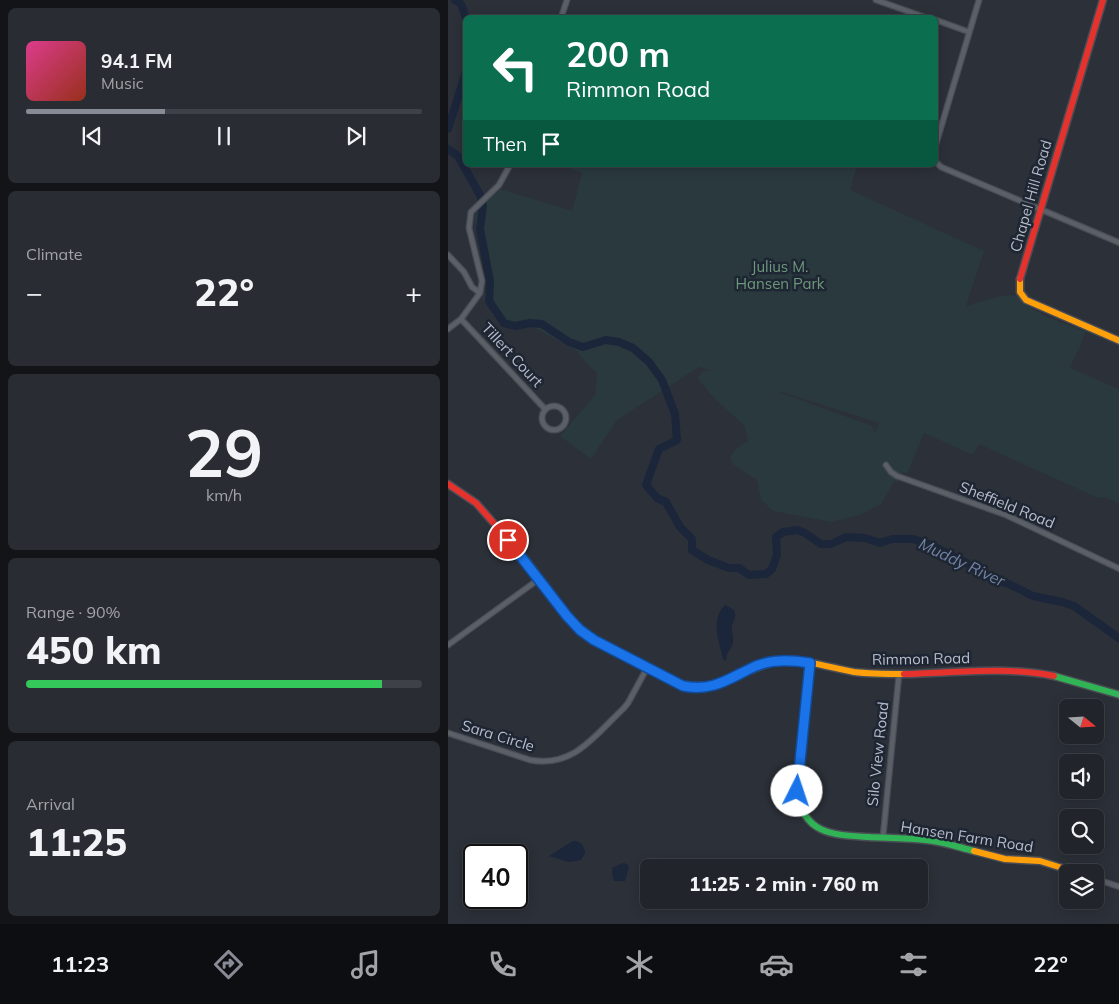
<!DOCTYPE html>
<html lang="en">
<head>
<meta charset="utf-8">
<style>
  :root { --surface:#21242a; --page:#292c32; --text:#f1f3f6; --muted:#a2a4a8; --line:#3e4147; --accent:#868b96 }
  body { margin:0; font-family:Mulish,sans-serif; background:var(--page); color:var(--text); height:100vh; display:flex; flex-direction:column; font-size:19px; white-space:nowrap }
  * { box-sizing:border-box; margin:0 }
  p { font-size:16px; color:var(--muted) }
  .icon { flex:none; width:28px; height:28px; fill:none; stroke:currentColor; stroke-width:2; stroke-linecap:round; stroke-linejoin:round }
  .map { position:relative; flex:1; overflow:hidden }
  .sheet { display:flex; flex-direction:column; gap:8px; padding:8px; background:#121417; width:448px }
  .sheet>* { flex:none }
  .top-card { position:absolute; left:15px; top:15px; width:475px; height:152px; border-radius:8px; box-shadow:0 2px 12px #0003,0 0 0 1px var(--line); background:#0b6e4f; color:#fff; overflow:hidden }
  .needle { width:32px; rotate:108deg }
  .tools { position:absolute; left:611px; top:699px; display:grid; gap:10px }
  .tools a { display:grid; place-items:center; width:45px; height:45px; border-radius:8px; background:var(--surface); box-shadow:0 2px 12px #0003,0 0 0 1px var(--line); font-size:25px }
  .speed { position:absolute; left:15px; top:844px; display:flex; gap:10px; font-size:25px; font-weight:700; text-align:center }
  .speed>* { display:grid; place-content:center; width:65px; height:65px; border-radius:50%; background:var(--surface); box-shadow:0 2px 12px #0003,0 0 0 1px var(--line); line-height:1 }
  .speed .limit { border:2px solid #111; border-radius:8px; background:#fff; color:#111 }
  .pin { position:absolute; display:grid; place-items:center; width:42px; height:42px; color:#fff; margin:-21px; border:2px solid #fff; border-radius:50%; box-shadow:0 1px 5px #0007 }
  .me { position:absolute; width:55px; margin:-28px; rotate:4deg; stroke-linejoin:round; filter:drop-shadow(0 0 4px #0008) }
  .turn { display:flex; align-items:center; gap:18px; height:105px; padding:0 20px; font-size:22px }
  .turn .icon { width:65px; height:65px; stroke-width:2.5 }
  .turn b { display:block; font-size:35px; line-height:42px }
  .then { display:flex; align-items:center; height:48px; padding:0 20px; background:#0003; gap:10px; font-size:19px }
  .big { font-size:38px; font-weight:800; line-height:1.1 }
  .sheet .tile { flex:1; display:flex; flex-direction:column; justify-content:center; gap:8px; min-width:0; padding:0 18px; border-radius:8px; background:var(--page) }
  .sheet .dial { align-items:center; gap:0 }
  .dial b { font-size:65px; line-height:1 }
  .song { display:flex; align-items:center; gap:15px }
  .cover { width:60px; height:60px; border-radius:8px; background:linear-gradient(135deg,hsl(330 70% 55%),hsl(10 70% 35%)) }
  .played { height:5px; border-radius:2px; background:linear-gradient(90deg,var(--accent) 35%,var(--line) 35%) }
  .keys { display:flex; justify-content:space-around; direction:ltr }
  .heat { display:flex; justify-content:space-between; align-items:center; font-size:28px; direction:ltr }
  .charge { height:8px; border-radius:4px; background:linear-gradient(90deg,#34c759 90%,var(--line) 0) }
  .trip { position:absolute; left:192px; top:859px; width:288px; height:50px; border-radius:8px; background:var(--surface); box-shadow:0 2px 12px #0003,0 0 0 1px var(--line); font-weight:800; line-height:50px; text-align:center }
  .dock { display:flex; height:80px; justify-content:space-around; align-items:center; background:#0d0e11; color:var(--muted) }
  .dock .icon { width:35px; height:35px }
  .dock .active { color:var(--accent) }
  .dock b { font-size:22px; color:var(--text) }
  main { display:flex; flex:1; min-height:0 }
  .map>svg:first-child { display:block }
  .green { fill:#29393e; fill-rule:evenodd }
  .water { fill:#1b263b }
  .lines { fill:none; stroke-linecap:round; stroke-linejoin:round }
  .river { stroke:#1b263b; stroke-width:8 }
  .street-casing { stroke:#4a4d55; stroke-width:7 }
  .fast-casing { stroke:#4a4d55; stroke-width:9 }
  .slow-casing { stroke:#4a4d55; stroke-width:9 }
  .jam-casing { stroke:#4a4d55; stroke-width:9 }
  .street { stroke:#5b5f67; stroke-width:4.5 }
  .fast { stroke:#30b455; stroke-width:6 }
  .slow { stroke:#ff9f0a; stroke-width:6 }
  .jam { stroke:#e5322d; stroke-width:6 }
  .route-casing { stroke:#114b97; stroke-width:12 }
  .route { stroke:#1a73e8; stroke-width:9 }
  .labels { text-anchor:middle; stroke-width:5; stroke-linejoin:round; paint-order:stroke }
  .street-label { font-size:15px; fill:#b6bcc9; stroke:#1f2633 }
  .park-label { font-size:15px; fill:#6e987b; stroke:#1f2633 }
  .water-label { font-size:16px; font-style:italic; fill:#7183a6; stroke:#1f2633 }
</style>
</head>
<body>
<main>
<section class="sheet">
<div class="tile">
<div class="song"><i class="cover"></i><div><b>94.1 FM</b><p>Music</p></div></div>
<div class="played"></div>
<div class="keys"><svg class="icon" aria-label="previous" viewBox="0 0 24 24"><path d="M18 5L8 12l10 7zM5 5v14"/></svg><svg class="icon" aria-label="pause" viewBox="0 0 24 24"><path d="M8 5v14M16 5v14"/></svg><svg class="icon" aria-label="next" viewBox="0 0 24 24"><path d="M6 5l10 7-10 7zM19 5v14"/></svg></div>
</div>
<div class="tile"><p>Climate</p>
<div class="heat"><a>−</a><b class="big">22°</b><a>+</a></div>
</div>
<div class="tile dial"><b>29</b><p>km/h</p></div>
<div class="tile"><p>Range · 90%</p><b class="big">450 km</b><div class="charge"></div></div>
<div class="tile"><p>Arrival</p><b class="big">11:25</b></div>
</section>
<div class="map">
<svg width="672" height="924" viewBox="0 0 672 924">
  <rect width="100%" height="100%" fill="#2c3038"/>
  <!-- green -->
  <path class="green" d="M113,165H409L402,190L536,251L518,306L553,296L569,295C579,312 619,324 638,332L622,368L671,389V503L657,497L650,498L531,444L525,455L476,433L459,474L454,472L450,482L446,481L433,504L412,515L384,522L325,511L313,500L309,480L286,465L281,458L288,449L300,441L297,426L268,400L249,378L254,372L262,370L251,367L169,420L143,459L112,436L147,395L149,373L140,365L129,351L87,328L79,324L60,325L35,299L39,283L29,236L27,217L31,208L52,189L124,211L134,173ZM333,393L334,392L431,423L427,433L424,426Z"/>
  <!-- water -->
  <path class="water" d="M277,605L286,610C289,617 286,619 284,626C283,632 287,639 284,646C280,654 279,650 278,661L275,659C271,642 262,619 277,605Z
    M125,841C134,841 136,846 137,853L133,860L121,862L101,856Z
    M175,863L179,864L181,867L177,881H166L164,873V868Z"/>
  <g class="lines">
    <!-- river -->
    <path class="river" d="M7,0L13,4L18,18
      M0,129L18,72
      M0,149L10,156L32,195L35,205L32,229L42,281L41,301L56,323L67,326L82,323L94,324L121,342L135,347L158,340L171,342L185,348L201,362L214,380L227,414L229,440L211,449L198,485L209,498L218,502L232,527L244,539V550L260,560L281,568H291L301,575L318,574L324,569L329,555L328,537L335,532L349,530L357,533L373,544H383L398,537L417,538L432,543L444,539H465L481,544L515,561L546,579L563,585L585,596L614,602L626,606L672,639"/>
    <!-- street casing -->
    <g class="street-casing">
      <path id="street" d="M428,0L479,18
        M113,18L119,0
        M488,20L521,32
        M488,144L531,0
        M488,162L493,167L672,243
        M0,255L16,272L24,287L32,293
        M13,319L97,409
        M0,329L13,319L32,293L34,281L21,228L23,212L51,185L62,165
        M94 418a12 12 0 1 1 24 0a12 12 0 1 1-24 0Z
        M438,465L443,472L449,476L558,515L672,569
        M0,645L91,579
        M0,733L82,760C126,768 146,736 175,709L180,703L199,668
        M435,837L451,674
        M648,879L672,887"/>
    </g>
    <!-- fast casing -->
    <g class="fast-casing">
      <path id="fast" d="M362,663L349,791C355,834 384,835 420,837C439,838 458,838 477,840C493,841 510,847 526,851
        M606,676L672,695"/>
    </g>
    <!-- slow casing -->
    <g class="slow-casing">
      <path id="slow" d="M572,279V292L578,300L672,341
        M124,621L146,640L235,685C245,686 255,687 265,685C291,678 311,662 338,661C361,660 383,668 406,672C423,674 439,674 456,674
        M526,851L557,859L592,861L627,872"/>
    </g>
    <!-- jam casing -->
    <g class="jam-casing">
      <path id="jam" d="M572,279L655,0
        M0,484L28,503L73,554L124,621
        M456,674C506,673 556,666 606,676"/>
    </g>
    <!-- street -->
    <use href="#street" class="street"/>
    <!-- fast -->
    <use href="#fast" class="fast"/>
    <!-- slow -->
    <use href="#slow" class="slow"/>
    <!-- jam -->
    <use href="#jam" class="jam"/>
  </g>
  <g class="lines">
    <!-- route casing -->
    <g class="route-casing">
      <path id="route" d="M60,540L119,616L132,630L146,640L235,686C266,692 281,678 308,666C325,659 344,660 362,663L349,791"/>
    </g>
    <!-- route -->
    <use href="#route" class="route"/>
  </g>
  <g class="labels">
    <!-- street labels -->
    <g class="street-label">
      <text transform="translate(583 196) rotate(-74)" y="5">Chapel Hill Road</text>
      <text transform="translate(64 355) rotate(47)" y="5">Tillert Court</text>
      <text transform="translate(559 505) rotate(22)" y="5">Sheffield Road</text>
      <text transform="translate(473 659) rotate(-1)" y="5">Rimmon Road</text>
      <text transform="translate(50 736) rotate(17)" y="5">Sara Circle</text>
      <text transform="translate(430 754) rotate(-84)" y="5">Silo View Road</text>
      <text transform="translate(519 837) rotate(9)" y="5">Hansen Farm Road</text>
    </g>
    <!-- park labels -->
    <g class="park-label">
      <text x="332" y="272">Julius M.<tspan x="332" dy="17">Hansen Park</tspan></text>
    </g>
    <!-- water labels -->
    <g class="water-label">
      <text transform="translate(514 562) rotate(25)" y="6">Muddy River</text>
    </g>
  </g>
</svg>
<div class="tools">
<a><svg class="needle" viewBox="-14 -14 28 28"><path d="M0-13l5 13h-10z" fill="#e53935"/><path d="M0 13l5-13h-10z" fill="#a2a4a8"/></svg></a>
<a><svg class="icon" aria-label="sound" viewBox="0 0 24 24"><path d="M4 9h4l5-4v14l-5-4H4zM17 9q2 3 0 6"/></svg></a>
<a><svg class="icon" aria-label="search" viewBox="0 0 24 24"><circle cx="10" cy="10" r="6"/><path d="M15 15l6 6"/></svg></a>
<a><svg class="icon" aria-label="layers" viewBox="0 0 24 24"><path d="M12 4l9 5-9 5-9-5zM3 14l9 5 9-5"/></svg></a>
</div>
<div class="speed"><div class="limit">40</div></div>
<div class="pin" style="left:60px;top:540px;background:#d93025"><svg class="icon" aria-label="arrive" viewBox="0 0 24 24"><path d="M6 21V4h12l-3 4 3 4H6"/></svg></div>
<svg class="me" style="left:349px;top:791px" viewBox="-20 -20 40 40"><circle r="19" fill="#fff"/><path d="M0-13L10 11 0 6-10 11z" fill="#1a73e8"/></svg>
<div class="trip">11:25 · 2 min · 760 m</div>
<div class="top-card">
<div class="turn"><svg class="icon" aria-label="left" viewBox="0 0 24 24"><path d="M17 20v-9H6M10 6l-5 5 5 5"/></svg><div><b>200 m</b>Rimmon Road</div></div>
<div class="then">Then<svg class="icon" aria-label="arrive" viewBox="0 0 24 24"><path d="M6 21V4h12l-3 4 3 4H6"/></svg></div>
</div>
</div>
</main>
<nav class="dock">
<b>11:23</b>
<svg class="icon active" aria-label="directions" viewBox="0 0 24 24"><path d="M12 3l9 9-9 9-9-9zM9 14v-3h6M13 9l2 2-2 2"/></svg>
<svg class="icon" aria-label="music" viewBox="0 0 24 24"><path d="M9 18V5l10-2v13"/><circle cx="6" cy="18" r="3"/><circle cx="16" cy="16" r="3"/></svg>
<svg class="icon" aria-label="phone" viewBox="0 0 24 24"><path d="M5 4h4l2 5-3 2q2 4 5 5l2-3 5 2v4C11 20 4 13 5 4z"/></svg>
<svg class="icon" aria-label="climate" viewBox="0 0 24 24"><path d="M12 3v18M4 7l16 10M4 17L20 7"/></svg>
<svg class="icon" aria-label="car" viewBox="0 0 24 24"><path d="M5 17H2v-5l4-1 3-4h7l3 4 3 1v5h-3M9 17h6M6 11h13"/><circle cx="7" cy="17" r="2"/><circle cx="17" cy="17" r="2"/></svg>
<svg class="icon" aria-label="filters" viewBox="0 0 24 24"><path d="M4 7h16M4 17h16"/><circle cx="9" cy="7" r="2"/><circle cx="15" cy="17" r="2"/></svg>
<b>22°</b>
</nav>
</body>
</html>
